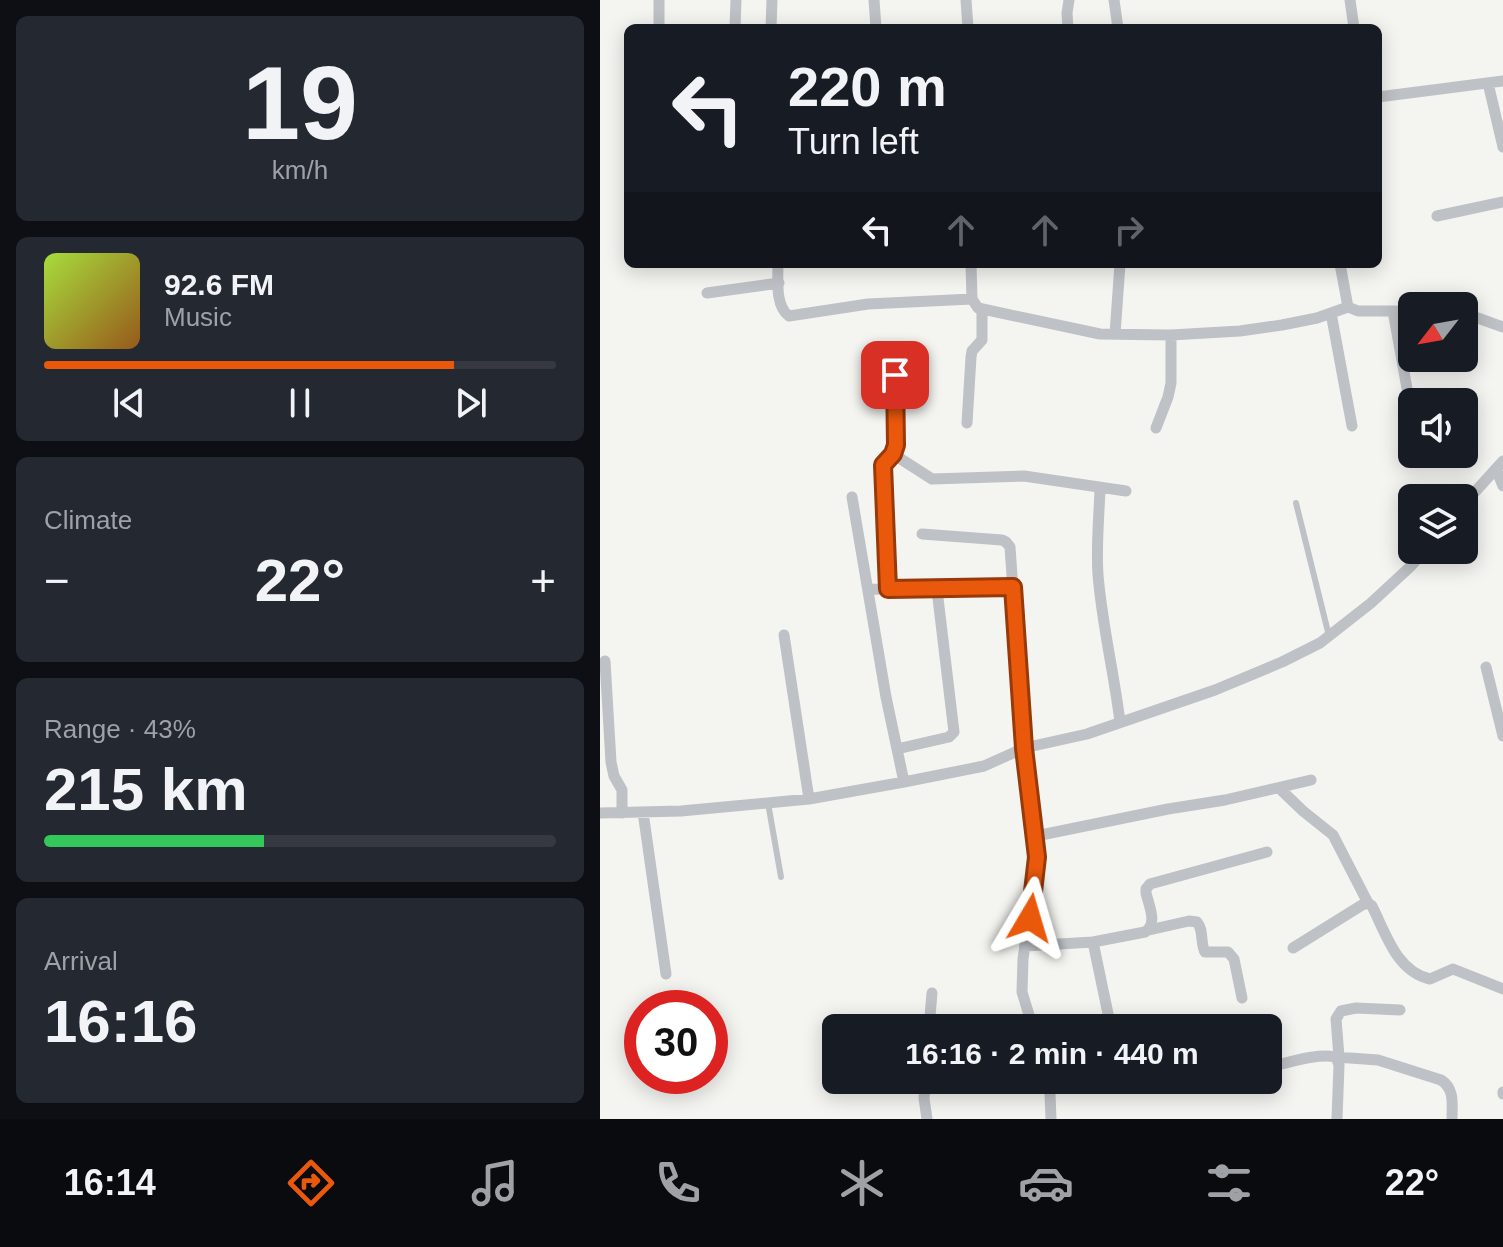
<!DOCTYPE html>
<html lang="en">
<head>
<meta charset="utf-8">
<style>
  :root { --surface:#171b24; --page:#242831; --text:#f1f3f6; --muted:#9ea1a6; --line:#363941; --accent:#ea580c }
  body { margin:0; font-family:Helvetica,sans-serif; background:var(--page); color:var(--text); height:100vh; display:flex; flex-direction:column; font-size:30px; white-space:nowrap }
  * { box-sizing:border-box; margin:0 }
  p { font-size:26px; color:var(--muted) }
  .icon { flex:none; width:44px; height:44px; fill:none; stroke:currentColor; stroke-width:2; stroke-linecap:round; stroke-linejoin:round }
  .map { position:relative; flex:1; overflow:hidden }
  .side { display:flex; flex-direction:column; gap:16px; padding:16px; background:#0d0f14; width:600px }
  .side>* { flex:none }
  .guide { position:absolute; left:24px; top:24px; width:758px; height:244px; border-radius:12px; box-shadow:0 4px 20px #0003; background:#171b24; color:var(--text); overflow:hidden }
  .needle { width:52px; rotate:239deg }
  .tools { position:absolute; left:798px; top:292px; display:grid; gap:16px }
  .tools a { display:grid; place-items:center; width:80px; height:80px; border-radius:12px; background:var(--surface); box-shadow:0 4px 20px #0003; font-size:40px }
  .speed { position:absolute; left:24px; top:990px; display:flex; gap:16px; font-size:40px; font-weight:700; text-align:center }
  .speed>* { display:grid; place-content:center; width:104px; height:104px; border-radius:50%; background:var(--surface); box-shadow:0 4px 20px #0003; line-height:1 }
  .speed .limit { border:12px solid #d22; background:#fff; color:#111 }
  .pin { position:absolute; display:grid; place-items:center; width:68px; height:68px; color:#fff; margin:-34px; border-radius:16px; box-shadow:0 4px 12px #0006 }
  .me { position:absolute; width:88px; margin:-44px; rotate:7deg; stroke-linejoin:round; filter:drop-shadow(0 0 6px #0008) }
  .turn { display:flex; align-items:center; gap:28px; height:168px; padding:0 32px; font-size:36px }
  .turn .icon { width:104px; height:104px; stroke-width:2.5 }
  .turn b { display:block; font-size:56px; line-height:68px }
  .lanes { display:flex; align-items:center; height:76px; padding:0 32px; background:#0003; justify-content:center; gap:40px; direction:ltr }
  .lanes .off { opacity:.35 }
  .big { font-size:60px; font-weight:600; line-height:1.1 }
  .side .widget { flex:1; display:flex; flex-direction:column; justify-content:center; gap:12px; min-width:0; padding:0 28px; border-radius:12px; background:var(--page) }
  .side .dial { align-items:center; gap:0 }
  .dial b { font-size:104px; line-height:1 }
  .song { display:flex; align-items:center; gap:24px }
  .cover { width:96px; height:96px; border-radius:12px; background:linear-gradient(135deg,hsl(80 70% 55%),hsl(30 70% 35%)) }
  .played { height:8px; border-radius:4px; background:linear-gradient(90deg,var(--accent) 80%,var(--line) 80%) }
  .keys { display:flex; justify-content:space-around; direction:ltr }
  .heat { display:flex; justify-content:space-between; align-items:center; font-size:44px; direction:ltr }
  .charge { height:12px; border-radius:6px; background:linear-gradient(90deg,#34c759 43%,var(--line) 0) }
  .trip { position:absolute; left:222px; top:1014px; width:460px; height:80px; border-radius:12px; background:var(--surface); box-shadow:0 4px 20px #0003; font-weight:600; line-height:80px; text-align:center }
  .tabs { display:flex; height:128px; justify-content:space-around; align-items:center; background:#090b0e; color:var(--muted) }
  .tabs .icon { width:56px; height:56px }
  .tabs .selected { color:var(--accent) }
  .tabs b { font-size:36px; color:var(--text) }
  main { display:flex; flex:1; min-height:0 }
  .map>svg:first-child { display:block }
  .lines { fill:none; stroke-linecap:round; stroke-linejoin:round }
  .service { stroke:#bec1c5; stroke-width:6 }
  .minor { stroke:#bec1c5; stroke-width:11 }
  .route-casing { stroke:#983908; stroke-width:20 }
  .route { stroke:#ea580c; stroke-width:14 }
</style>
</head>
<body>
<main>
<section class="side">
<div class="widget dial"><b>19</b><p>km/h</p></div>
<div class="widget">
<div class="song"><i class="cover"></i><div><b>92.6 FM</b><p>Music</p></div></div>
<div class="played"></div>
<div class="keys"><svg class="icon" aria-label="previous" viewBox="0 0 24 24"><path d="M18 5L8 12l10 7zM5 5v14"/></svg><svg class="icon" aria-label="pause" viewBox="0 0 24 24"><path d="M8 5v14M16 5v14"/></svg><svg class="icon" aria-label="next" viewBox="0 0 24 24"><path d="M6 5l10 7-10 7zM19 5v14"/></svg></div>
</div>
<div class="widget"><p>Climate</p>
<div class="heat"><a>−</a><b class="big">22°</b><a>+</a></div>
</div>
<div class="widget"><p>Range · 43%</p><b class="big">215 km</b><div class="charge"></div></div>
<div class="widget"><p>Arrival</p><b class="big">16:16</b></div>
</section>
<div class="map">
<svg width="903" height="1119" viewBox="0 0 903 1119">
  <rect width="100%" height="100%" fill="#f4f4f1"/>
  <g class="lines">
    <!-- service -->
    <path class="service" d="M696,503L729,636
      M168,803L181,877"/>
    <!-- minor -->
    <path class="minor" d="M59,0V28
      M274,0L276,28
      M366,0L368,28
      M514,0L518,28
      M750,0L754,28
      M135,28L136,0
      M171,28L172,0
      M468,28L467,13L469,0
      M888,83L903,147
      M778,97L903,81
      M837,216L903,202
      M178,264C178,280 175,306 189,316L268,304L372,299
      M371,264L372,299L378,308L500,334L571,335L640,331L682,325L717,318L748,307
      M740,264L748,307L758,311H812
      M107,293L179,283
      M793,311L810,405
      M731,313L752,426
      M864,316L875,317L903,327
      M515,334L520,264
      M367,423L371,357L372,351L382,340V311
      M556,428L568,397L571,383V335
      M293,454L332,479L424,476L526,491
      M896,469L903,486
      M500,489C499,517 496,547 498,575C502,624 514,673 520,722
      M252,497L286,697L304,782
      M864,504L903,461
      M322,534L402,540L406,542L410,547L424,748L437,857L423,959L422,992L433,1028
      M268,589L337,590L413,587
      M288,589L283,465L293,454L296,445V352
      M184,635L209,799
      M5,661L11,762L14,776L22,790V813
      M886,667L903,736
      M297,749L349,737L354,732L337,590
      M679,788L703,811L733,835L768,903
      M43,812L66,974
      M0,813L81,811L209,799L304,782L384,766L424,748L487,734L615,690L682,662L720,643L771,603L811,566L825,550
      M436,836L568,809L625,800L711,780
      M549,930L589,921L597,922C604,930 600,943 605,952H628L634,959L642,998
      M493,942L511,1028
      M425,946L493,942L545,932C558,924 549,906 546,893V889L550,884L667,852
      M693,948L762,905L768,903L772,906C786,934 797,972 830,979L853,969L903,989
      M329,1028L332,993
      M736,1057L778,1060L841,1080C855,1089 852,1104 852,1119
      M739,1057L736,1019L741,1011L756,1008L800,1010
      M668,1067C689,1063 715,1053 736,1057L739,1065L737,1119
      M326,1080L324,1098L327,1119
      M447,1080L450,1094L451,1119
      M903,1094V1092"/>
  </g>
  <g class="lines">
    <!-- route casing -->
    <g class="route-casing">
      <path id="route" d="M295,375L296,445L293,454L283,465L288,589L413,587L424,748L437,857L430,918"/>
    </g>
    <!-- route -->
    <use href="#route" class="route"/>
  </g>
</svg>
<div class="tools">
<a><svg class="needle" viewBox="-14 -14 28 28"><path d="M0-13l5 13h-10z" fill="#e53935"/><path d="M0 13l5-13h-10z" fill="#9ea1a6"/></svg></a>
<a><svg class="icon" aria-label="sound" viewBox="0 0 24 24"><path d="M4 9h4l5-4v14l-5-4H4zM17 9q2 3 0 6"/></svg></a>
<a><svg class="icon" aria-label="layers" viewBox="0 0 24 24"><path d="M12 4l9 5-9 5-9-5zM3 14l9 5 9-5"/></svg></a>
</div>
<div class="speed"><div class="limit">30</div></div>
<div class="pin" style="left:295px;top:375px;background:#d93025"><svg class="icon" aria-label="arrive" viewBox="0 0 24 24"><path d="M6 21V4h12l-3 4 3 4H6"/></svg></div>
<svg class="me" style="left:430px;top:918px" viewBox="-20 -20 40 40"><path d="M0-17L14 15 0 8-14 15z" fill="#ea580c" stroke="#fff" stroke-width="4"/></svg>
<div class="trip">16:16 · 2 min · 440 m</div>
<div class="guide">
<div class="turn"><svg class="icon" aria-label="left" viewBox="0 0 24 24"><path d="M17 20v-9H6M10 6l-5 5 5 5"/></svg><div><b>220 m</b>Turn left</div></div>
<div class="lanes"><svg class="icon" aria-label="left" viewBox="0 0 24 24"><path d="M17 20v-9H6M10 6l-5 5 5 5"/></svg><svg class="icon off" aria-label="ahead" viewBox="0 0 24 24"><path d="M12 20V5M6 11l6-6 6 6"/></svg><svg class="icon off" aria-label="ahead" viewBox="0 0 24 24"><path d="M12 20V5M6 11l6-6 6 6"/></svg><svg class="icon off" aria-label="right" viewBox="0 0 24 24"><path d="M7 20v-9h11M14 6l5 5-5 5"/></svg></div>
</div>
</div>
</main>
<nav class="tabs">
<b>16:14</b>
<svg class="icon selected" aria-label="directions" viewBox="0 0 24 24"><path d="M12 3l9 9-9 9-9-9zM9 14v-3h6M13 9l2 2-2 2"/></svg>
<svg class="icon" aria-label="music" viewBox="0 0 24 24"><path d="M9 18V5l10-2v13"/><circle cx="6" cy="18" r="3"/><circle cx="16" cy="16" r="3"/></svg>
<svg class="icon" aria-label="phone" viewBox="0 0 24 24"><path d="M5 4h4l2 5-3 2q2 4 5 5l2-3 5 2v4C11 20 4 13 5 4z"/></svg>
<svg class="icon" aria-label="climate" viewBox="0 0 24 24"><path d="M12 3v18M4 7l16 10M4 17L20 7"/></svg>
<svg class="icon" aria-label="car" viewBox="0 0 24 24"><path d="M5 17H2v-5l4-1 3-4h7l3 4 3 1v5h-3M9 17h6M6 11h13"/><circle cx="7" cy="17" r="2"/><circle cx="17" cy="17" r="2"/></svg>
<svg class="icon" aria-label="filters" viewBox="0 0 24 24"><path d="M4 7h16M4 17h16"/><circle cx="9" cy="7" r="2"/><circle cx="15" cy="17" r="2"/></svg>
<b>22°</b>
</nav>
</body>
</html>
